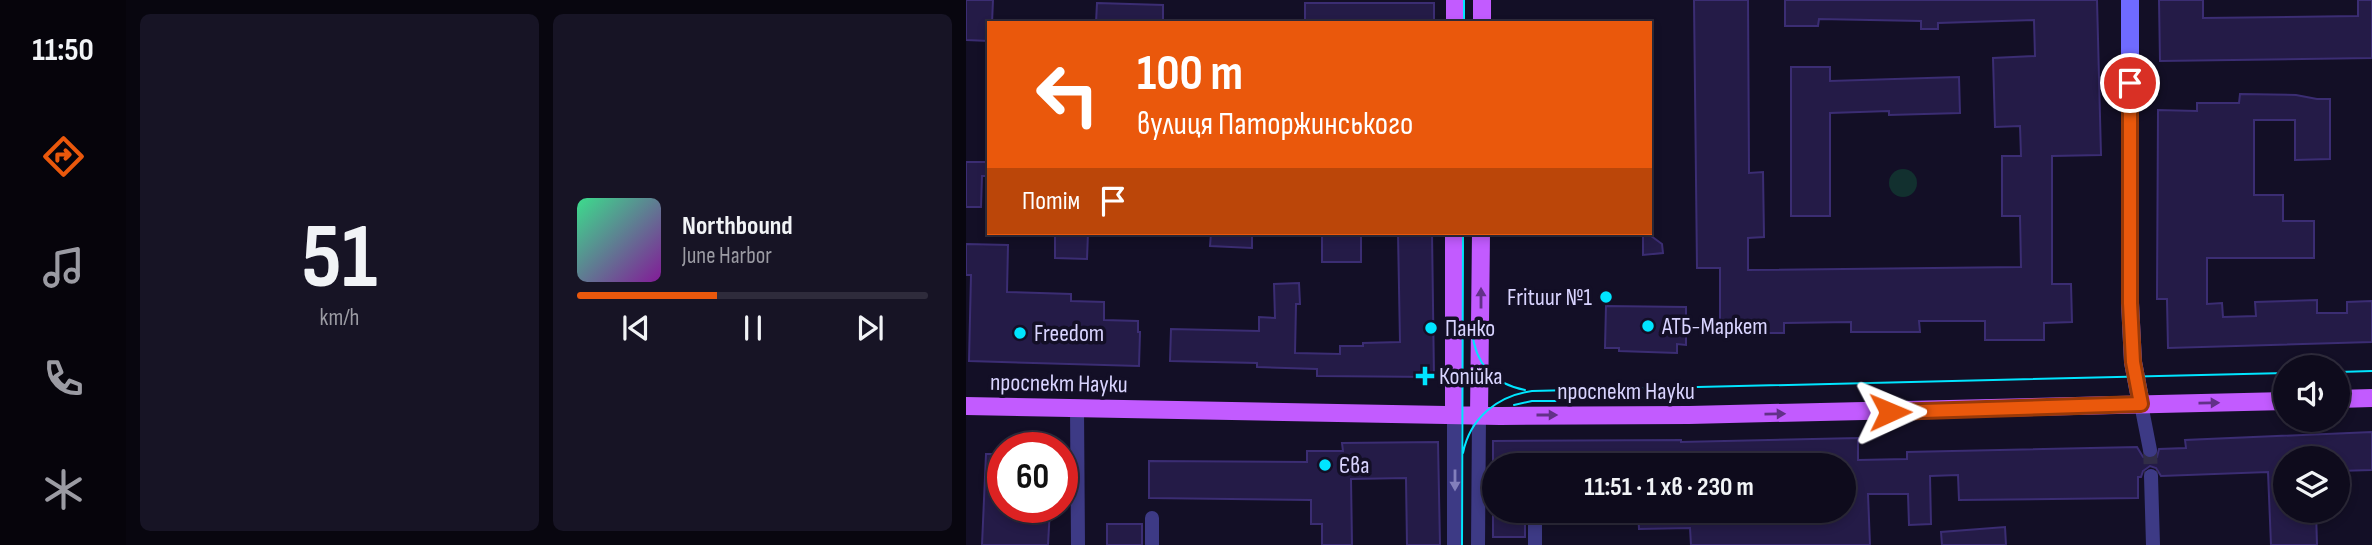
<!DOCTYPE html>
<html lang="uk">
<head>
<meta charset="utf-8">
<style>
  :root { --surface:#0e0b1c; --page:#171425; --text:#f1f3f6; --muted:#9b9ba3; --line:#2e2b3b; --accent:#ea580c }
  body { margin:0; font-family:"Sofia Sans Condensed",sans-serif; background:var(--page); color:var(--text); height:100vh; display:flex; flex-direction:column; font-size:26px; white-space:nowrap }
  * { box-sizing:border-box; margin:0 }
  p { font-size:23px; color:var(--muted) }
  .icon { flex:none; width:38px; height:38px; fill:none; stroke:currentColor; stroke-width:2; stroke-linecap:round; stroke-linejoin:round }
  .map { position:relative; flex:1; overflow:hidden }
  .panel { display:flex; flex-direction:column; gap:14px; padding:14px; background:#08060f; width:840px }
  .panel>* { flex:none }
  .top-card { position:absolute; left:21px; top:21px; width:665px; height:214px; border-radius:0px; box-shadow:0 4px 10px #0003,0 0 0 2px var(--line); background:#ea580c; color:#fff; overflow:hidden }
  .fabs { position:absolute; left:1307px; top:355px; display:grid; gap:14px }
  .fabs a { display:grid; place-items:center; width:77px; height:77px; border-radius:50%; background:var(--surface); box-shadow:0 4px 10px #0003,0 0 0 2px var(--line); font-size:35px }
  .speed { position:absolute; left:21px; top:432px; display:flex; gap:14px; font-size:35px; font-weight:700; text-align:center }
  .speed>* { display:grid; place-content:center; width:91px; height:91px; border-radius:50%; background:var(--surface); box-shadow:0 4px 10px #0003,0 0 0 2px var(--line); line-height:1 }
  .speed .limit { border:10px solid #d22; background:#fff; color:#111 }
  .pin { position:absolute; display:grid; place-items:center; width:60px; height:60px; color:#fff; margin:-30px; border:4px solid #fff; border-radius:50%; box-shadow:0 2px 7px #0007 }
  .me { position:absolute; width:77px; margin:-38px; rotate:89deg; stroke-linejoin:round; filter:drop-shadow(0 0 5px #0008) }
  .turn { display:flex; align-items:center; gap:24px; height:147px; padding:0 35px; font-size:32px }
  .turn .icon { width:91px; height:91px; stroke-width:2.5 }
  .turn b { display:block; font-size:49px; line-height:60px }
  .then { display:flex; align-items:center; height:66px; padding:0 35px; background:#0003; gap:14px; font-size:26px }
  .panel .card { flex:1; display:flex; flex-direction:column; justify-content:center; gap:10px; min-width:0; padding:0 24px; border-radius:10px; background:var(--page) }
  .panel .dial { align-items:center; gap:0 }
  .dial b { font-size:91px; line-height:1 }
  .song { display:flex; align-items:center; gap:21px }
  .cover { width:84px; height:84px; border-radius:10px; background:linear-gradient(135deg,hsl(150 70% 55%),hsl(290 70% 35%)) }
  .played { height:7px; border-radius:4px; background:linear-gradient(90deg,var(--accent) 40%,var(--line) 40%) }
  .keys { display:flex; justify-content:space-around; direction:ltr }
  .panel .tiles { flex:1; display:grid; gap:14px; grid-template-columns:repeat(2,1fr) }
  .trip { position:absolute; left:516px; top:453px; width:374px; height:70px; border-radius:35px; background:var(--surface); box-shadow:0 4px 10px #0003,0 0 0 2px var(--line); font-weight:700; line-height:70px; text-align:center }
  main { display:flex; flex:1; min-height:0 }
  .tab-bar { display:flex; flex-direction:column; width:126px; justify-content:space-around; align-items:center; background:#06040b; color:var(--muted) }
  .tab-bar .icon { width:49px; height:49px }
  .tab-bar .selected { color:var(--accent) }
  .tab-bar b { font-size:32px; color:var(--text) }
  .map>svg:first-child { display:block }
  .green { fill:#12302f }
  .building { fill:#241b47; stroke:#3b2d73; stroke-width:2 }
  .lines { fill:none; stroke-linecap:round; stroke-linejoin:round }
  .street-tunnel { stroke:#312d47; stroke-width:14; stroke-dasharray:14 7; stroke-linecap:butt }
  .street { stroke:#3d3a85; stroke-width:14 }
  .secondary { stroke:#6f6bff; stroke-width:18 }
  .primary { stroke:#c25bff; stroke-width:18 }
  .tram { stroke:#00e5ff; stroke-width:2 }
  .oneway { fill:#623188 }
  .oneway2 { fill:#837fbc }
  .route-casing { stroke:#983908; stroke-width:18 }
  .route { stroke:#ea580c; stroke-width:12 }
  .poi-dot { fill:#00e5ff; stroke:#130f26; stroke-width:2.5 }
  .labels { text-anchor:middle; stroke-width:7; stroke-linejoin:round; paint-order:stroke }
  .poi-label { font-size:24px; fill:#d9d4ff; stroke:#130f26; text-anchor:start }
  .street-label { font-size:24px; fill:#d9d4ff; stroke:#130f26 }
</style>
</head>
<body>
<main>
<nav class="tab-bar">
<b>11:50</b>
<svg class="icon selected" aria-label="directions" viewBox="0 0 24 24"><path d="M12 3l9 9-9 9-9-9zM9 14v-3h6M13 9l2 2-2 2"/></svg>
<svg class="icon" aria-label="music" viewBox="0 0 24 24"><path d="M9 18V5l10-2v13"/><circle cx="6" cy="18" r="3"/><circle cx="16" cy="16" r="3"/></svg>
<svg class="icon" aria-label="phone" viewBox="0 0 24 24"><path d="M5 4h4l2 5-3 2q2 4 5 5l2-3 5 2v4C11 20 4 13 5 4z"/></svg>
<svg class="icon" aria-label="climate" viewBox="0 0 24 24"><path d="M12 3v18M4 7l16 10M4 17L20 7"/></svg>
</nav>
<section class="panel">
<div class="tiles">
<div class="card dial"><b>51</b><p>km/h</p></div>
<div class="card">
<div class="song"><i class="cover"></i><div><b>Northbound</b><p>June Harbor</p></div></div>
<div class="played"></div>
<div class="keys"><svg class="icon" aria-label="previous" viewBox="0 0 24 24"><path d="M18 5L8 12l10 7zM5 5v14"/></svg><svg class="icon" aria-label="pause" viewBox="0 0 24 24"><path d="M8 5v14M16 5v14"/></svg><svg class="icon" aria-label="next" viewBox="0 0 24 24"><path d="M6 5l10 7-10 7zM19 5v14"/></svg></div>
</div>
</div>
</section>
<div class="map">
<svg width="1406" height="545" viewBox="0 0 1406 545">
  <rect width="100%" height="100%" fill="#130f26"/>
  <!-- green -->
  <path class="green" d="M923 183a14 14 0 1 1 28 0a14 14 0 1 1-28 0Z"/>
  <!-- building -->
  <path class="building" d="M0,0H27L26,23H23V41L0,40Z
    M728,0H782L783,173L797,172L798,237L782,238V270L1055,267L1054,216H1036V156H1055L1054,126L1029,127L1027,58L1069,56L1068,20L972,23V29H955V21L853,19L852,26H819V0H1131L1135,155L1086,156V284H1105L1106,322L1078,323V340H1019V321H953L954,332H885V322L818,323V333H754V268H731Z
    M1193,0H1237V18L1392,16V0H1406V58L1194,61Z
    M131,3L197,5V23H130Z
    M339,3H468V23H339Z
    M825,67H864V81L993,77L994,113L923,115V111L864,113V216H825Z
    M1274,94L1330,95L1351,99H1364V159L1329,160V120H1288V195H1317V221H1348V258H1241V304L1256,303L1257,317L1290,316L1289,302L1351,300V313H1381V302L1406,301V342L1202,348L1201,299H1191L1192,110L1231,111V103H1273Z
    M0,162H21V176H16L15,207H0Z
    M89,233H122L121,259L89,258Z
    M245,233H286V248L244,246Z
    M356,233H395V262H356Z
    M432,233H466L468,377L351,376V369L291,367V363L204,361L205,329L293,331V317L309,318L308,284L333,283L334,304H330L329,353L374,354V346H397V343L434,342Z
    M677,233H681L696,244L697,253L677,255Z
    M0,244L42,245L41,292L105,294V301L138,302V320L172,321V332H174L173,366L3,361L5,275H0Z
    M640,306L720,307V345L711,344V353L653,351V348H639Z
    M1406,432V470L1372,471V458H1320V511H1350L1351,545H1305L1302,472L1195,476L1190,468L1184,466L1177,471L1175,477H1172V498L993,500L992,475L964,476L965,524L943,525L942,494H902L904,545H725L724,528L673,529L672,511H878V466H527V441L715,440V442L892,438V460L941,459V452L1171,447L1177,457L1185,459L1191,457L1193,449L1220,448L1219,440Z
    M472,442L474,545H441L440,478L385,479L386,545H356V524H345V500L183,498V461L341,462V451H377L376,443Z
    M20,454H37V508H84L82,545H16Z
    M527,511H559V537H527Z
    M141,524H176V545H141Z
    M1039,527L1040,545H976L975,532Z"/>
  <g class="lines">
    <!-- street-tunnel -->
    <path class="street-tunnel" d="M1184,450L1185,476"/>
    <!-- street -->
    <path class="street" d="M1175,404L1184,450
      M111,408L112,545
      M488,414V545
      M1185,476L1187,545
      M186,545V518
      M512,545L513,415
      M569,545V511"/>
    <!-- secondary -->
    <path class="secondary" d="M1164,0V303L1167,362L1175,404"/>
    <!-- primary -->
    <path class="primary" d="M489,0V23
      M516,23V0
      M1372,399L1406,398
      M0,406L534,416L723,415L1320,401
      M488,414V233
      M513,415L515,233"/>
    <!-- tram -->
    <path class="tram" d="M498,0V23
      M506,331C509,363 527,384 559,390
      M1372,372L1406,371
      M548,405L566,401H596
      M497,453C504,418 531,396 566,391L1320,373
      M496,545L497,233"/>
  </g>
  <!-- one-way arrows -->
  <defs><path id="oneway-solid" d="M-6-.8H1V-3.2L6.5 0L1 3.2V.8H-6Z" transform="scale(1.75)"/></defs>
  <g class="oneway">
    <use href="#oneway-solid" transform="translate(515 298) rotate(-90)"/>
    <use href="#oneway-solid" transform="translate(1243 403) rotate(-1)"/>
    <use href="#oneway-solid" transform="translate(809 414) rotate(-1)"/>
    <use href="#oneway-solid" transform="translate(581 415)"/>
  </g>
  <use class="oneway2" href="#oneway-solid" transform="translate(489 480) rotate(90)"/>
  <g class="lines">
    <!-- route casing -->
    <g class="route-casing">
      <path id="route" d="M924,412L1175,404L1167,362L1164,303V83"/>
    </g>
    <!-- route -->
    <use href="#route" class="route"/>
  </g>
  <!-- markers -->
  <g class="poi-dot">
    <circle cx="640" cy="297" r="7"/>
    <circle cx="682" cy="326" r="7"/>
    <circle cx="465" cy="328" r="7"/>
    <circle cx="54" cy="333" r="7"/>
    <path d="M455.5 365.5h7v7h7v7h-7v7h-7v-7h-7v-7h7z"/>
    <circle cx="359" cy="465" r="7"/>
  </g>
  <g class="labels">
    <!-- poi labels -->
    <g class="poi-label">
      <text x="626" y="305" text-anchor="end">Frituur №1</text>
      <text x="696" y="334">АТБ-Маркет</text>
      <text x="479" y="336">Панко</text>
      <text x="68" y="341">Freedom</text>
      <text x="473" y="384">Копійка</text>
      <text x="373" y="473">Єва</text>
    </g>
    <!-- street labels -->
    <g class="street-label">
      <text transform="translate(93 383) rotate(1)" y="8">проспект Науки</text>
      <text x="660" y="399">проспект Науки</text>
    </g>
  </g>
</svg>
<div class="fabs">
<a><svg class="icon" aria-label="sound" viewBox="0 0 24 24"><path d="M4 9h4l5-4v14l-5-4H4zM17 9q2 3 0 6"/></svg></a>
<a><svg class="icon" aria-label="layers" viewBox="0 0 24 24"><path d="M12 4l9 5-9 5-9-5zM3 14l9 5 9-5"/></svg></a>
</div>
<div class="speed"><div class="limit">60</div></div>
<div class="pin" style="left:1164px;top:83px;background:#d93025"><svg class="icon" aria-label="arrive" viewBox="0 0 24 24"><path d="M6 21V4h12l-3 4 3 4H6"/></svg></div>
<svg class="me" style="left:924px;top:412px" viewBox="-20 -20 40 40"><path d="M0-17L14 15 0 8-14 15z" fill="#ea580c" stroke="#fff" stroke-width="4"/></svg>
<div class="trip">11:51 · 1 хв · 230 m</div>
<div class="top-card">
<div class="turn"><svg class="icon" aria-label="left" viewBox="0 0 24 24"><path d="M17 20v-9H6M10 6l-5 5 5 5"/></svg><div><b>100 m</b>вулиця Паторжинського</div></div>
<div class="then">Потім<svg class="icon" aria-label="arrive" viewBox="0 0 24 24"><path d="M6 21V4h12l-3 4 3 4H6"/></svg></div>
</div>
</div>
</main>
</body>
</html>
